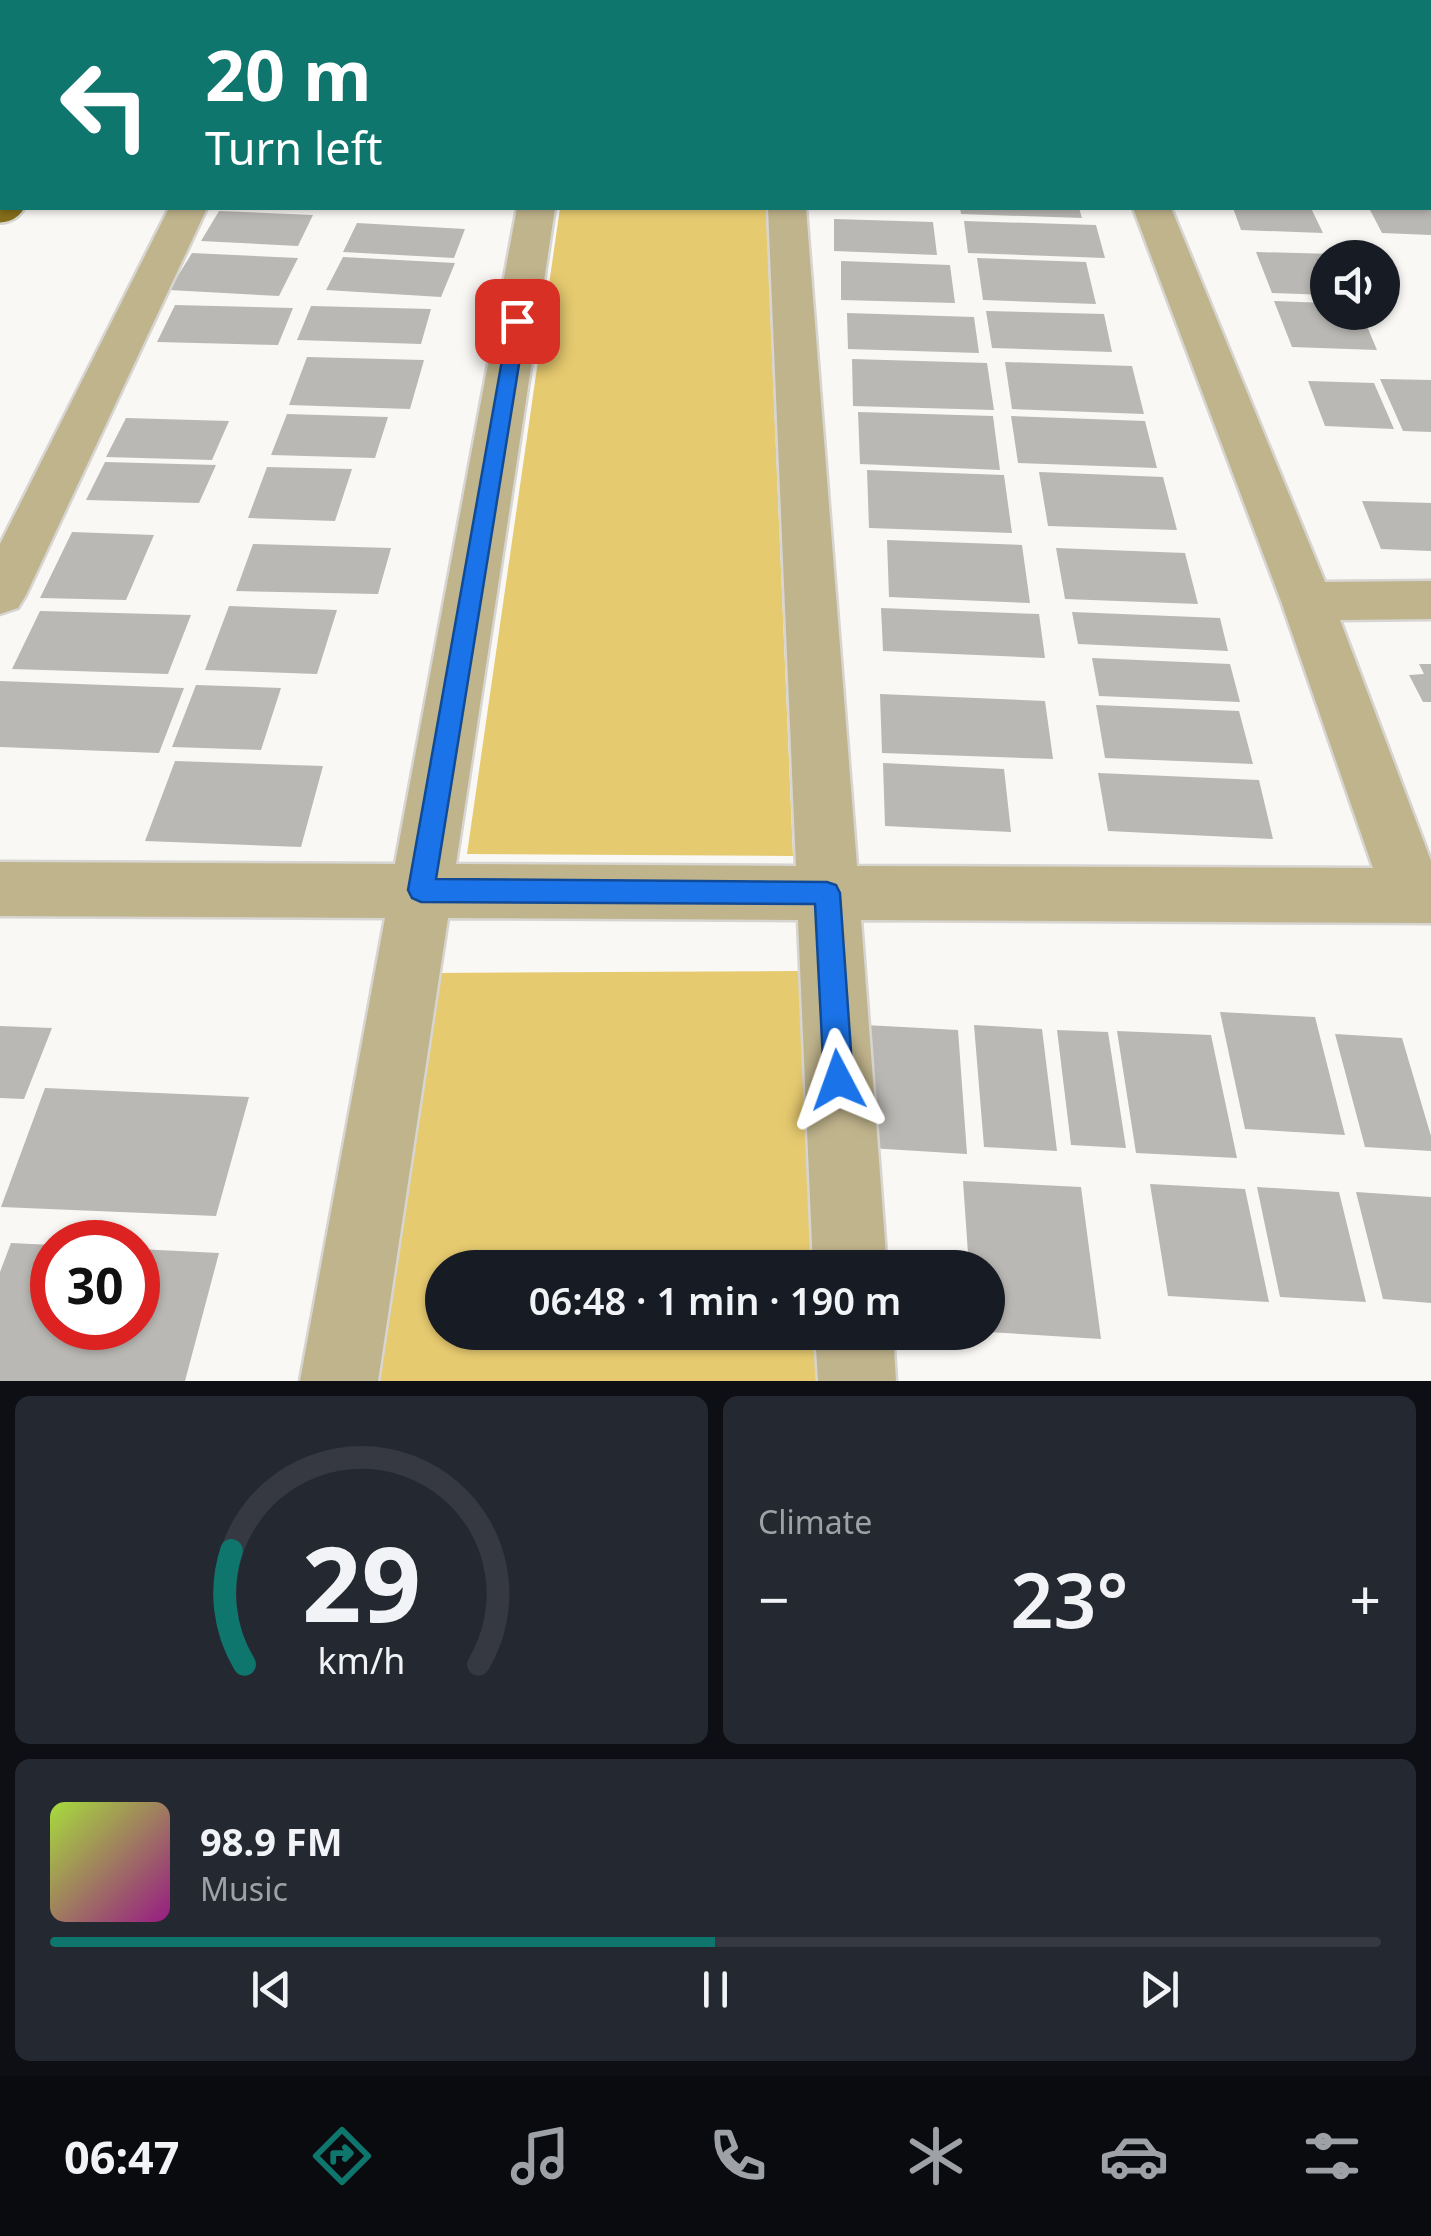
<!DOCTYPE html>
<html lang="en">
<head>
<meta charset="utf-8">
<style>
  :root { --surface:#171b24; --page:#242831; --text:#f1f3f6; --muted:#9ea1a6; --line:#363941; --accent:#0f766e }
  body { margin:0; font-family:"Noto Sans",sans-serif; background:var(--page); color:var(--text); height:100vh; display:flex; flex-direction:column; font-size:38px; white-space:nowrap }
  * { box-sizing:border-box; margin:0 }
  p { font-size:32px; color:var(--muted) }
  .icon { flex:none; width:55px; height:55px; fill:none; stroke:currentColor; stroke-width:2; stroke-linecap:round; stroke-linejoin:round }
  .map { position:relative; height:1381px; overflow:hidden }
  .details { display:flex; flex-direction:column; gap:15px; padding:15px; background:#0d0f14; flex:1 }
  .details>* { flex:none }
  .top-card { position:absolute; left:0px; top:0px; width:1432px; height:210px; box-shadow:0 2px 8px #0004; background:#0f766e; color:#fff; overflow:hidden }
  .controls { position:absolute; left:1310px; top:240px; display:grid; gap:20px }
  .controls a { display:grid; place-items:center; width:90px; height:90px; border-radius:50%; background:var(--surface); box-shadow:0 2px 8px #0004; font-size:50px }
  .speed { position:absolute; left:30px; top:1220px; display:flex; gap:20px; font-size:50px; font-weight:700; text-align:center }
  .speed>* { display:grid; place-content:center; width:130px; height:130px; border-radius:50%; background:var(--surface); box-shadow:0 2px 8px #0004; line-height:1 }
  .speed .limit { border:15px solid #d22; background:#fff; color:#111 }
  .pin { position:absolute; display:grid; place-items:center; width:85px; height:85px; color:#fff; margin:-42px; border-radius:20px; box-shadow:0 5px 15px #0006 }
  .me { position:absolute; width:110px; margin:-55px; rotate:356deg; stroke-linejoin:round; filter:drop-shadow(0 0 8px #0008) }
  .turn { display:flex; align-items:center; gap:35px; height:210px; padding:0 40px; font-size:45px }
  .turn .icon { width:130px; height:130px; stroke-width:2.5 }
  .turn b { display:block; font-size:70px; line-height:85px }
  .big { font-size:75px; font-weight:600; line-height:1.1 }
  .details .tile { flex:1; display:flex; flex-direction:column; justify-content:center; gap:15px; min-width:0; padding:0 35px; border-radius:15px; background:var(--page) }
  .details .dial { align-items:center; gap:0 }
  .dial svg { height:260px; overflow:visible; fill:none; stroke:var(--line); stroke-width:7; stroke-linecap:round; text-anchor:middle }
  .dial text { fill:var(--text); stroke:none }
  .song { display:flex; align-items:center; gap:30px }
  .cover { width:120px; height:120px; border-radius:15px; background:linear-gradient(135deg,hsl(80 70% 55%),hsl(310 70% 35%)) }
  .played { height:10px; border-radius:5px; background:linear-gradient(90deg,var(--accent) 50%,var(--line) 50%) }
  .keys { display:flex; justify-content:space-around; direction:ltr }
  .heat { display:flex; justify-content:space-between; align-items:center; font-size:55px; direction:ltr }
  .details .tiles { flex:1; display:grid; gap:15px; grid-template-columns:1fr 1fr }
  .tile:last-child { grid-column:span 2 }
  .trip { position:absolute; left:425px; top:1250px; width:580px; height:100px; border-radius:50px; background:var(--surface); box-shadow:0 2px 8px #0004; font-weight:600; line-height:100px; text-align:center }
  .tab-bar { display:flex; height:160px; justify-content:space-around; align-items:center; background:#090b0e; color:var(--muted) }
  .tab-bar .icon { width:70px; height:70px }
  .tab-bar .active { color:var(--accent) }
  .tab-bar b { font-size:45px; color:var(--text) }
  .map>svg:first-child { display:block }
  .green { fill:#e6ca70 }
  .building { fill:#bab8b4 }
  .lines { fill:none; stroke-linecap:round; stroke-linejoin:round }
  .minor-casing { stroke:#d6d5d1; stroke-width:5 }
  .trunk-casing { stroke:#d6d5d1; stroke-width:60 }
  .minor { fill:#c0b48c; fill-rule:evenodd }
  .trunk { stroke:#866e1a; stroke-width:55 }
  .route { fill:#1a73e8; stroke:#114b97; stroke-width:2.5 }
</style>
</head>
<body>
<div class="map">
<svg width="1431" height="1381" viewBox="0 0 1431 1381">
  <rect width="100%" height="100%" fill="#faf8f4"/>
  <!-- green -->
  <path class="green" d="M560,208H766L793,856L467,854Z
    M799,971L815,1267L442,1268V1332L818,1333L821,1381H372L429,973Z"/>
  <!-- building -->
  <path class="building" d="M960,208H1079L1082,218L961,214Z
    M1233,208H1311L1323,233L1241,230Z
    M1369,208H1431V235L1382,233Z
    M219,211L313,215L298,246L201,241Z
    M834,219L933,222L937,255L834,251Z
    M964,221L1096,225L1105,258L968,253Z
    M357,223L465,229L454,258L343,252Z
    M1256,252L1333,254L1335,258H1328V295L1272,293Z
    M192,253L298,258L279,296L169,290Z
    M343,257L455,263L441,297L326,290Z
    M977,258L1086,262L1096,304L983,300Z
    M841,261L950,265L955,303L841,300Z
    M1274,301L1328,303V312H1361L1377,350L1292,347Z
    M175,305L293,308L278,345L157,342Z
    M311,306L431,309L421,344L297,340Z
    M986,311L1104,314L1112,352L992,348Z
    M847,313L974,317L979,353L848,349Z
    M307,357L424,360L410,409L289,405Z
    M852,359L987,363L994,410L853,406Z
    M1005,362L1132,366L1144,414L1012,409Z
    M1380,379L1431,380V432L1403,431Z
    M1308,381L1374,383L1394,429L1325,426Z
    M858,412L993,416L1000,470L860,464Z
    M287,414L388,417L375,458L271,455Z
    M1011,416L1145,421L1157,468L1018,463Z
    M126,418L229,421L212,460L106,457Z
    M105,462L216,465L199,503L86,500Z
    M267,467L352,469L335,521L248,518Z
    M867,470L1004,475L1012,533L869,528Z
    M1039,472L1163,477L1177,530L1048,526Z
    M1362,501L1431,503V551L1381,549Z
    M72,532L154,535L126,600L40,598Z
    M887,540L1022,545L1030,603L889,597Z
    M253,544L391,548L378,594L236,591Z
    M1056,548L1185,553L1198,604L1065,599Z
    M229,606L337,610L317,674L205,670Z
    M881,608L1039,614L1045,658L883,651Z
    M40,611L191,615L168,674L12,669Z
    M1072,612L1220,618L1228,651L1078,644Z
    M1092,658L1230,664L1240,702L1099,696Z
    M1419,664H1431V702H1423L1409,675L1424,674Z
    M0,681L184,688L159,753L0,747Z
    M196,685L281,688L261,750L172,747Z
    M880,694L1045,701L1053,759L882,753Z
    M1096,705L1239,711L1253,764L1105,758Z
    M175,761L323,766L301,847L145,841Z
    M883,763L1004,769L1011,832L885,826Z
    M1098,773L1259,780L1273,839L1108,831Z
    M1220,1012L1315,1017L1345,1135L1245,1129Z
    M865,1025L958,1030L967,1154L869,1148Z
    M974,1025L1042,1029L1057,1151L984,1147Z
    M0,1026L52,1028L24,1099L0,1098Z
    M1057,1030L1108,1032L1126,1148L1071,1145Z
    M1117,1031L1211,1035L1237,1158L1136,1153Z
    M1335,1034L1402,1038L1431,1136V1151L1365,1147Z
    M45,1088L249,1097L216,1216L1,1207Z
    M963,1181L1081,1187L1101,1339L988,1332V1268H969Z
    M1150,1184L1245,1189L1269,1302L1168,1296Z
    M1257,1187L1339,1192L1366,1302L1280,1297Z
    M1356,1192L1431,1197V1303L1383,1299Z
    M11,1243L52,1245V1328H138V1249L219,1253L185,1381H0V1272Z"/>
  <g class="lines">
    <!-- minor casing -->
    <g class="minor-casing">
      <path id="minor" d="M267,0H578L580,2H269Z
        M1056,0H1088L1089,2H1058Z
        M1344,0H1377L1379,2H1346Z
        M1430,5H1431V25H1430Z
        M1430,72H1431V94H1430Z
        M1430,123H1431V145H1430Z
        M169,208H207L26,595L18,608L0,614V544Z
        M517,208H555L456,864L796,866L768,208H806L857,866L1373,868L1281,601L1133,208H1171L1325,582L1431,581V619L1340,620L1431,861V923L861,920L887,1268H813L798,920L448,918L378,1381H300L385,918L0,916V862L395,864Z
        M815,1332H893L896,1381H818Z"/>
    </g>
    <!-- trunk casing -->
    <g class="trunk-casing">
      <path id="trunk" d="M67,2L68,0
        M126,2L128,0
        M0,96L2,93
        M0,195L2,191"/>
    </g>
    <!-- minor -->
    <use href="#minor" class="minor"/>
    <!-- trunk -->
    <use href="#trunk" class="trunk"/>
  </g>
  <!-- route -->
  <path class="route" d="M517,316L526,321L436,879L827,882L836,885L840,893L853,1080L849,1090L838,1094L828,1090L824,1080L815,904L421,902L412,898L408,890L509,321Z"/>
</svg>
<div class="controls">
<a><svg class="icon" aria-label="sound" viewBox="0 0 24 24"><path d="M4 9h4l5-4v14l-5-4H4zM17 9q2 3 0 6"/></svg></a>
</div>
<div class="speed"><div class="limit">30</div></div>
<div class="pin" style="left:517px;top:321px;background:#d93025"><svg class="icon" aria-label="arrive" viewBox="0 0 24 24"><path d="M6 21V4h12l-3 4 3 4H6"/></svg></div>
<svg class="me" style="left:838px;top:1080px" viewBox="-20 -20 40 40"><path d="M0-17L14 15 0 8-14 15z" fill="#1a73e8" stroke="#fff" stroke-width="4"/></svg>
<div class="trip">06:48 · 1 min · 190 m</div>
<div class="top-card">
<div class="turn"><svg class="icon" aria-label="left" viewBox="0 0 24 24"><path d="M17 20v-9H6M10 6l-5 5 5 5"/></svg><div><b>20 m</b>Turn left</div></div>
</div>
</div>
<section class="details">
<div class="tiles">
<div class="tile dial"><svg viewBox="0 0 100 80">
<path d="M14 69A42 42 0 1 1 86 69"/>
<path d="M14 69A42 42 0 0 1 10 34" stroke="#0f766e"/>
<text x="50" y="56" font-size="32" font-weight="700">29</text>
<text x="50" y="72" font-size="11">km/h</text>
</svg></div>
<div class="tile"><p>Climate</p>
<div class="heat"><a>−</a><b class="big">23°</b><a>+</a></div>
</div>
<div class="tile">
<div class="song"><i class="cover"></i><div><b>98.9 FM</b><p>Music</p></div></div>
<div class="played"></div>
<div class="keys"><svg class="icon" aria-label="previous" viewBox="0 0 24 24"><path d="M18 5L8 12l10 7zM5 5v14"/></svg><svg class="icon" aria-label="pause" viewBox="0 0 24 24"><path d="M8 5v14M16 5v14"/></svg><svg class="icon" aria-label="next" viewBox="0 0 24 24"><path d="M6 5l10 7-10 7zM19 5v14"/></svg></div>
</div>
</div>
</section>
<nav class="tab-bar">
<b>06:47</b>
<svg class="icon active" aria-label="directions" viewBox="0 0 24 24"><path d="M12 3l9 9-9 9-9-9zM9 14v-3h6M13 9l2 2-2 2"/></svg>
<svg class="icon" aria-label="music" viewBox="0 0 24 24"><path d="M9 18V5l10-2v13"/><circle cx="6" cy="18" r="3"/><circle cx="16" cy="16" r="3"/></svg>
<svg class="icon" aria-label="phone" viewBox="0 0 24 24"><path d="M5 4h4l2 5-3 2q2 4 5 5l2-3 5 2v4C11 20 4 13 5 4z"/></svg>
<svg class="icon" aria-label="climate" viewBox="0 0 24 24"><path d="M12 3v18M4 7l16 10M4 17L20 7"/></svg>
<svg class="icon" aria-label="car" viewBox="0 0 24 24"><path d="M5 17H2v-5l4-1 3-4h7l3 4 3 1v5h-3M9 17h6M6 11h13"/><circle cx="7" cy="17" r="2"/><circle cx="17" cy="17" r="2"/></svg>
<svg class="icon" aria-label="filters" viewBox="0 0 24 24"><path d="M4 7h16M4 17h16"/><circle cx="9" cy="7" r="2"/><circle cx="15" cy="17" r="2"/></svg>
</nav>
</body>
</html>
